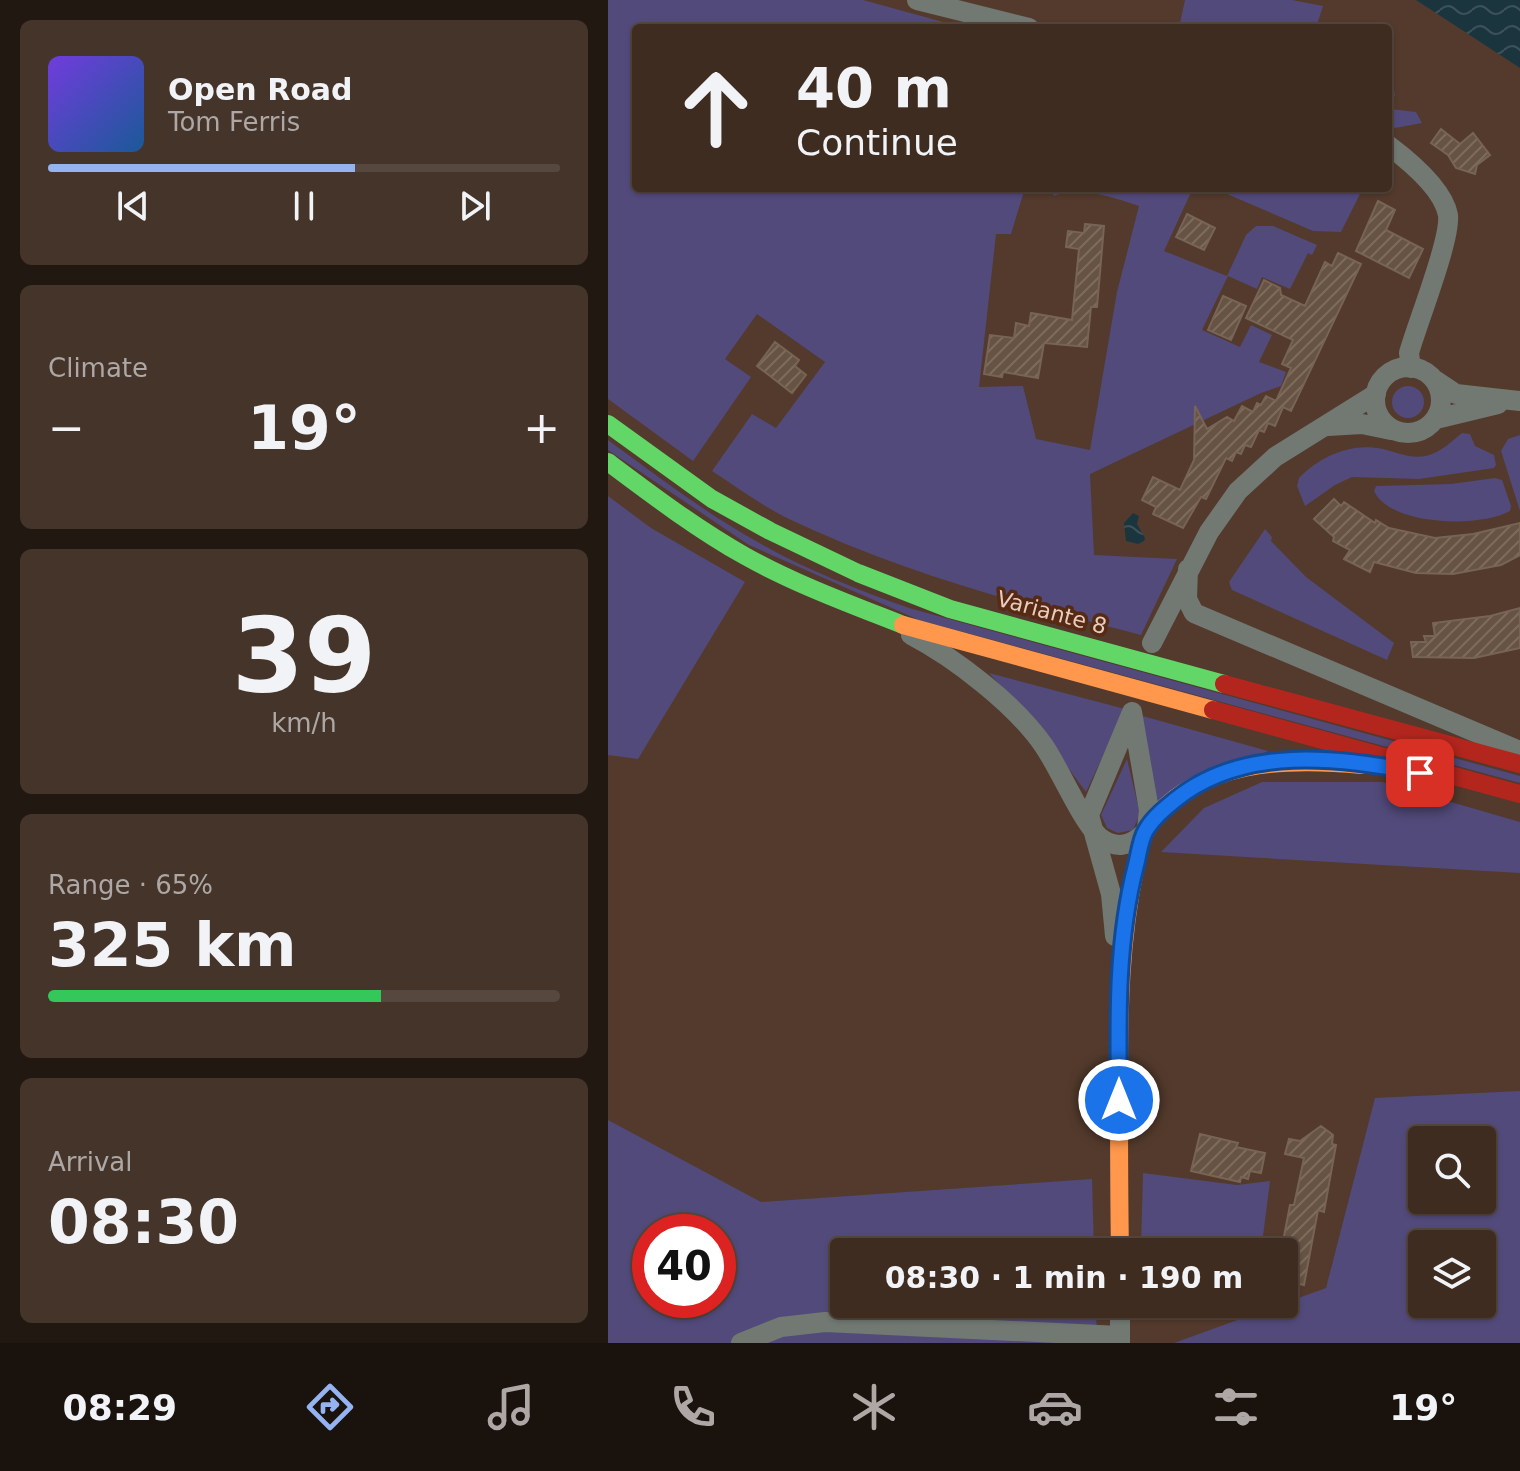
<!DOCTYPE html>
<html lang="en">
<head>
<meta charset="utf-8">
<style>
  :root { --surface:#3e2c21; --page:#45342a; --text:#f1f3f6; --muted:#ada7a5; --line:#57483f; --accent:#95b2f1 }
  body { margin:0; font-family:"DejaVu Sans",sans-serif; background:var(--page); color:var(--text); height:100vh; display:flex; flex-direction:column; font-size:30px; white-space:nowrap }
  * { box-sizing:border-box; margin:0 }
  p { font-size:26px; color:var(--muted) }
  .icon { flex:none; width:44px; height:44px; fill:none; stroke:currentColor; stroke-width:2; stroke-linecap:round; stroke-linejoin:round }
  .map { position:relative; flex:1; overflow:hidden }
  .panel { display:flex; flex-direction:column; gap:20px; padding:20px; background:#221812; width:608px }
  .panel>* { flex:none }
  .top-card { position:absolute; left:24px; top:24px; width:760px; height:168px; border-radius:8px; box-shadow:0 2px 6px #0004,0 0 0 2px var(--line); background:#3e2c21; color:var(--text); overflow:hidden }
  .controls { position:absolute; left:800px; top:1126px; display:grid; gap:16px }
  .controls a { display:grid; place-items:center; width:88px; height:88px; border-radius:8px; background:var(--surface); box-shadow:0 2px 6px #0004,0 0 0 2px var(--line); font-size:40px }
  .speed { position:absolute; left:24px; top:1214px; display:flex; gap:16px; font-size:40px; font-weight:700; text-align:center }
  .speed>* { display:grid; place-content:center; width:104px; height:104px; border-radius:50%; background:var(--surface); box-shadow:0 2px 6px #0004,0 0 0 2px var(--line); line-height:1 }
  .speed .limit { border:12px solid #d22; background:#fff; color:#111 }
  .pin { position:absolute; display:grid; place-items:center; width:68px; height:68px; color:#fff; margin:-34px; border-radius:16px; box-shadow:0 4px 12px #0006 }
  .me { position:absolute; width:88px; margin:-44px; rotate:0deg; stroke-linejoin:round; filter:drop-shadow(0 0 6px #0008) }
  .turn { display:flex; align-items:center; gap:28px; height:168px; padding:0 32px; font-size:36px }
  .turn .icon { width:104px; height:104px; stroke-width:2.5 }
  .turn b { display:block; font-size:56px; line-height:68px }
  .big { font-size:60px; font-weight:800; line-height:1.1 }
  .panel .widget { flex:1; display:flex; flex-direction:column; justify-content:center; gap:12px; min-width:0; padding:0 28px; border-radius:12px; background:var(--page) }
  .panel .dial { align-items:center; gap:0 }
  .dial b { font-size:104px; line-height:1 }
  .song { display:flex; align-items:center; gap:24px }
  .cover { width:96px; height:96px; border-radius:12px; background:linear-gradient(135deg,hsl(260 70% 55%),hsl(210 70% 35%)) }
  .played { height:8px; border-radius:4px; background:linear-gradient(90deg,var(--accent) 60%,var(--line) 60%) }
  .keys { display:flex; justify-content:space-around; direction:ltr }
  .heat { display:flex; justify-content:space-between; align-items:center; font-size:44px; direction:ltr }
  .charge { height:12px; border-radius:6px; background:linear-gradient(90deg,#34c759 65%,var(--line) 0) }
  .trip { position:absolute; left:222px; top:1238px; width:468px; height:80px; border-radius:8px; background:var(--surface); box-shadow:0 2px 6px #0004,0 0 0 2px var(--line); font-weight:800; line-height:80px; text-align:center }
  .dock { display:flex; height:128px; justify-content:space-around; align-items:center; background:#19120d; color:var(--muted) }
  .dock .icon { width:56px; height:56px }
  .dock .selected { color:var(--accent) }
  .dock b { font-size:36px; color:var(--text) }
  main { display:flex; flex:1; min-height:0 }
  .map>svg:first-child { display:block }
  .green { fill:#524a7a; fill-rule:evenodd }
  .water { fill:url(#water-waves) }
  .building { fill:url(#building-hatch); stroke:#776456; stroke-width:2 }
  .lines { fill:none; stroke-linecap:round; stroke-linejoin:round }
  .street { stroke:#717972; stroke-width:20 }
  .fast { stroke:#63d668; stroke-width:18 }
  .slow { stroke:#ff974d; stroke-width:18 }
  .jam { stroke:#b3261e; stroke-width:18 }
  .route-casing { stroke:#114b97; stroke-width:20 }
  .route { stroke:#1a73e8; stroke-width:14 }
  .labels { text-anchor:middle; stroke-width:7; stroke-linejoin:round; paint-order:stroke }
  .street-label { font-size:22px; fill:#e8ccbe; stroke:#562a13 }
</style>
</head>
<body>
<main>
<section class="panel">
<div class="widget">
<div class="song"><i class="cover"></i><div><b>Open Road</b><p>Tom Ferris</p></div></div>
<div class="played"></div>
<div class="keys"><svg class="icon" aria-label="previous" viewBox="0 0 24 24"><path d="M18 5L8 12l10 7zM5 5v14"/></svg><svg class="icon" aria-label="pause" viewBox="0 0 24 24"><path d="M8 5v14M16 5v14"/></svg><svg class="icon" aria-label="next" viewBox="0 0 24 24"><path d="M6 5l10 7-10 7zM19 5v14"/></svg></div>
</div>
<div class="widget"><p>Climate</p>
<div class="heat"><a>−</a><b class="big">19°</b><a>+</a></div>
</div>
<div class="widget dial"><b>39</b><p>km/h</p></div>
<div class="widget"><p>Range · 65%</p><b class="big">325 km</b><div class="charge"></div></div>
<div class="widget"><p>Arrival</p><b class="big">08:30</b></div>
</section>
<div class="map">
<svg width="912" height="1343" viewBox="0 0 912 1343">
  <defs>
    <pattern id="water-waves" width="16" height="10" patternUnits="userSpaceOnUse" patternTransform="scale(2)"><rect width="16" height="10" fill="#1b353f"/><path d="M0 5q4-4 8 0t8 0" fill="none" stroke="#3c5159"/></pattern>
    <pattern id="building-hatch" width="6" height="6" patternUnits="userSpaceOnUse" patternTransform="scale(2)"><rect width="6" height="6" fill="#675343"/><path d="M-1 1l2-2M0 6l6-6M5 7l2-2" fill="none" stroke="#7d6b5c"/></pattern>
  </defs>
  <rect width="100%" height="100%" fill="#533a2c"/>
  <!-- green -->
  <path class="green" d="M0,0H255L357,28H28V188H417L403,234H388L371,387L415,386L428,439L482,450L509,292L531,206C504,197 472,186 445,196L447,188H585L556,251L619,276L638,235L648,226H665L709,245L704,255L700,253L682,289L654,277L649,289L620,276L594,330L632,347L643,325L664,335L651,362L678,372L673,386L653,393L482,474L486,555L569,559L533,635C413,604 294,573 181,519C154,506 129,487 104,471L144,414L168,428L217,362L149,314L117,359L143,377L85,461L0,399Z
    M577,0H684L715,6L708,28H571Z
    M780,80L787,94L783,109L808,112L814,123L787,128L780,123Z
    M605,188H755L733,232L705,231Z
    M784 402a16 16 0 1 1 32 0a16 16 0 1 1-32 0Z
    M854,433L862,434L867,446L886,455L888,465L886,468L811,479L744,477L727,485L697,506L689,486L691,478C712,456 744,442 775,449C792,453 806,461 824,454C835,450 845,440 854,433Z
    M912,435V511L893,451L900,439Z
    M0,440C48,475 96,512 148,541C196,569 248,589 301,608L912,776V783L311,620L141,545L0,450Z
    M887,478L894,480L903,506L902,511C872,528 782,526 766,491L768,486L843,484Z
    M0,496L43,528L137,582L30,759L0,755Z
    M657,529L664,537L663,541L698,577L786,643L779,660L624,590L621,582Z
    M381,673L517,709L478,792L429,726Z
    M531,715L660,751L548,807Z
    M519,759L532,813L525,830L510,833L499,828L493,815Z
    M654,782H774L912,822V873L553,852L596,808Z
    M912,1091V1343H566L718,1288L767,1098ZM814,1140H874V1200H814ZM814,1244H874V1304H814Z
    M0,1120L153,1202L484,1179L486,1252H236V1304H488L489,1343H0ZM42,1232H110V1300H42Z
    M535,1173L629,1185L662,1181L654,1244L533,1248Z"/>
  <!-- water -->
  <path class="water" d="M808,0H912V68Z
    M525,513L531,516L529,524L537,538L536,541L530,544L518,541L516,523Z"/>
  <!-- building -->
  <path class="building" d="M833,129L852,144L865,133L882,155L869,165L867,174L848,168L840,155L823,143Z
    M770,201L787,210L778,230L815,249L801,278L748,251Z
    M579,214L607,228L596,250L568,237Z
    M477,224L496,226L489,307H483L479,347L436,343L430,378L395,372L394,377L376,374L382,335L406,338L408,323L421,326L423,313L464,320L471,249L458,247L460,231L476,233Z
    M730,253L753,264L683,411L675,407L667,426L660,423L656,432L651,430L643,447L637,445L633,454L628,452L624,461L618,458L598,499L593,497L575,528L545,514L548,507L534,500L545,477L572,490L586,460L587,406L599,429L619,417L626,421L634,406L645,412L649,403L653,405L658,396L668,401L683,368L674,364L685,340L638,318L656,280L672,288L673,295L697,306L717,262L724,266Z
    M615,296L638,306L623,340L600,330Z
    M167,342L191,360L187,366L198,375L184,393L149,366Z
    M726,499L733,506L736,502L767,523L768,520L781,528L827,538L865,534L912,523V555L893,565L845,574L808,573L766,562L762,572L736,559L742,550L725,541L726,537L706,519Z
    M912,608V648L866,658L805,657L803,642H818L816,636H827L825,623L882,616Z
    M713,1126L725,1135L724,1144L728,1145L716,1212L710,1210L696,1285L676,1281V1252H673L682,1205H686L696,1158L677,1154L681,1139L692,1141Z
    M592,1134L630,1143L628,1147L657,1153L653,1173L642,1171L640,1179L633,1177L632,1182L583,1171Z"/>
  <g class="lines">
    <!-- street -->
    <path class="street" d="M309,0L421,28
      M780,145C800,160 835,188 840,215C843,239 809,324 801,353L803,368
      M767 400a33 33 0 1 1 66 0a33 33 0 1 1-66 0Z
      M827,380L848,394L912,401
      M828,419L890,404
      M720,426L754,424L783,430
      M580,569L579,599L586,613L912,751
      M303,635C347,658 408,705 436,746C454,773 471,816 491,837C507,849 522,847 536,833
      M544,643L601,532L630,491L667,457L768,394
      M524,712L541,810L539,828
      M507,936L503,894L481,815L524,712
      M512,1304V1343
      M133,1343L173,1327L217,1322L512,1336"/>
    <!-- fast -->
    <path class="fast" d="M0,424L104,499L162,531L250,573L342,609L616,684
      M0,462C44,495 89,529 137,556C187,584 242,604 295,625"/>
    <!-- slow -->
    <path class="slow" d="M295,625L605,710
      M512,1252C511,1195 511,1139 511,1082C511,1010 512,941 527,870C530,854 531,838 541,824C592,759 679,758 754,765"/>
    <!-- jam -->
    <path class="jam" d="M616,684L912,764
      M605,710L912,794"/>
  </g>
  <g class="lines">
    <!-- route casing -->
    <g class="route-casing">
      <path id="route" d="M511,1100C510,1021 508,942 528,865C531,854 532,840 538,830C545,818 556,809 567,800C635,745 731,757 812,773"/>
    </g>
    <!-- route -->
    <use href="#route" class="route"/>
  </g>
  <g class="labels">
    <!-- street labels -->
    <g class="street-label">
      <text transform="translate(444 612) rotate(15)" y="8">Variante 8</text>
    </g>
  </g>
</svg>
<div class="controls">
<a><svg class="icon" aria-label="search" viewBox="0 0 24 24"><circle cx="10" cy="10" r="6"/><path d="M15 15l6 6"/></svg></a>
<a><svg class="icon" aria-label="layers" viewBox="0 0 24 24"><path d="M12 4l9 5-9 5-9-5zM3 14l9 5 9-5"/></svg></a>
</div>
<div class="speed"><div class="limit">40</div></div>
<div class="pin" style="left:812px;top:773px;background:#d93025"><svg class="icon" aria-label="arrive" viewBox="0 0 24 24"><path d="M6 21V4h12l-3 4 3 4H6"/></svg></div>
<svg class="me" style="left:511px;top:1100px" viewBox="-20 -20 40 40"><circle r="17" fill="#1a73e8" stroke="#fff" stroke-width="3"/><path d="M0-11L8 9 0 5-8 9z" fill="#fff"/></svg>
<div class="trip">08:30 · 1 min · 190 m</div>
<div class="top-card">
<div class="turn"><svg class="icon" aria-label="ahead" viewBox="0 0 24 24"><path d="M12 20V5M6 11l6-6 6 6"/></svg><div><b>40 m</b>Continue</div></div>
</div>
</div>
</main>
<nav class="dock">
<b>08:29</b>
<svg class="icon selected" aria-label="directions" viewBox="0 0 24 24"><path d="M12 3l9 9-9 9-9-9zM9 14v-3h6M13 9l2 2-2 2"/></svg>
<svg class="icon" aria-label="music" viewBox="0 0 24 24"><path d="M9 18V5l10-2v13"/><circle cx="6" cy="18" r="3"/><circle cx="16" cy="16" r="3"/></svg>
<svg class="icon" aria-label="phone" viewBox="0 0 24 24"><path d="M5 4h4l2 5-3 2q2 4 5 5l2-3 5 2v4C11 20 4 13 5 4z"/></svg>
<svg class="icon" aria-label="climate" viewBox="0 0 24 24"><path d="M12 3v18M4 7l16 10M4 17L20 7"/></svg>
<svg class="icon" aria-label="car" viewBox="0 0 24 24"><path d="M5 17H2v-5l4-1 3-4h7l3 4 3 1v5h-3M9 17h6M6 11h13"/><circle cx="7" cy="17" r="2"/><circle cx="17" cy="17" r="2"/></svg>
<svg class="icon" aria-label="filters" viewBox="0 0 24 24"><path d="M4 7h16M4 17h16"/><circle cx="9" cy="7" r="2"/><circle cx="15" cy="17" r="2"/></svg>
<b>19°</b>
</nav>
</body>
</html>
